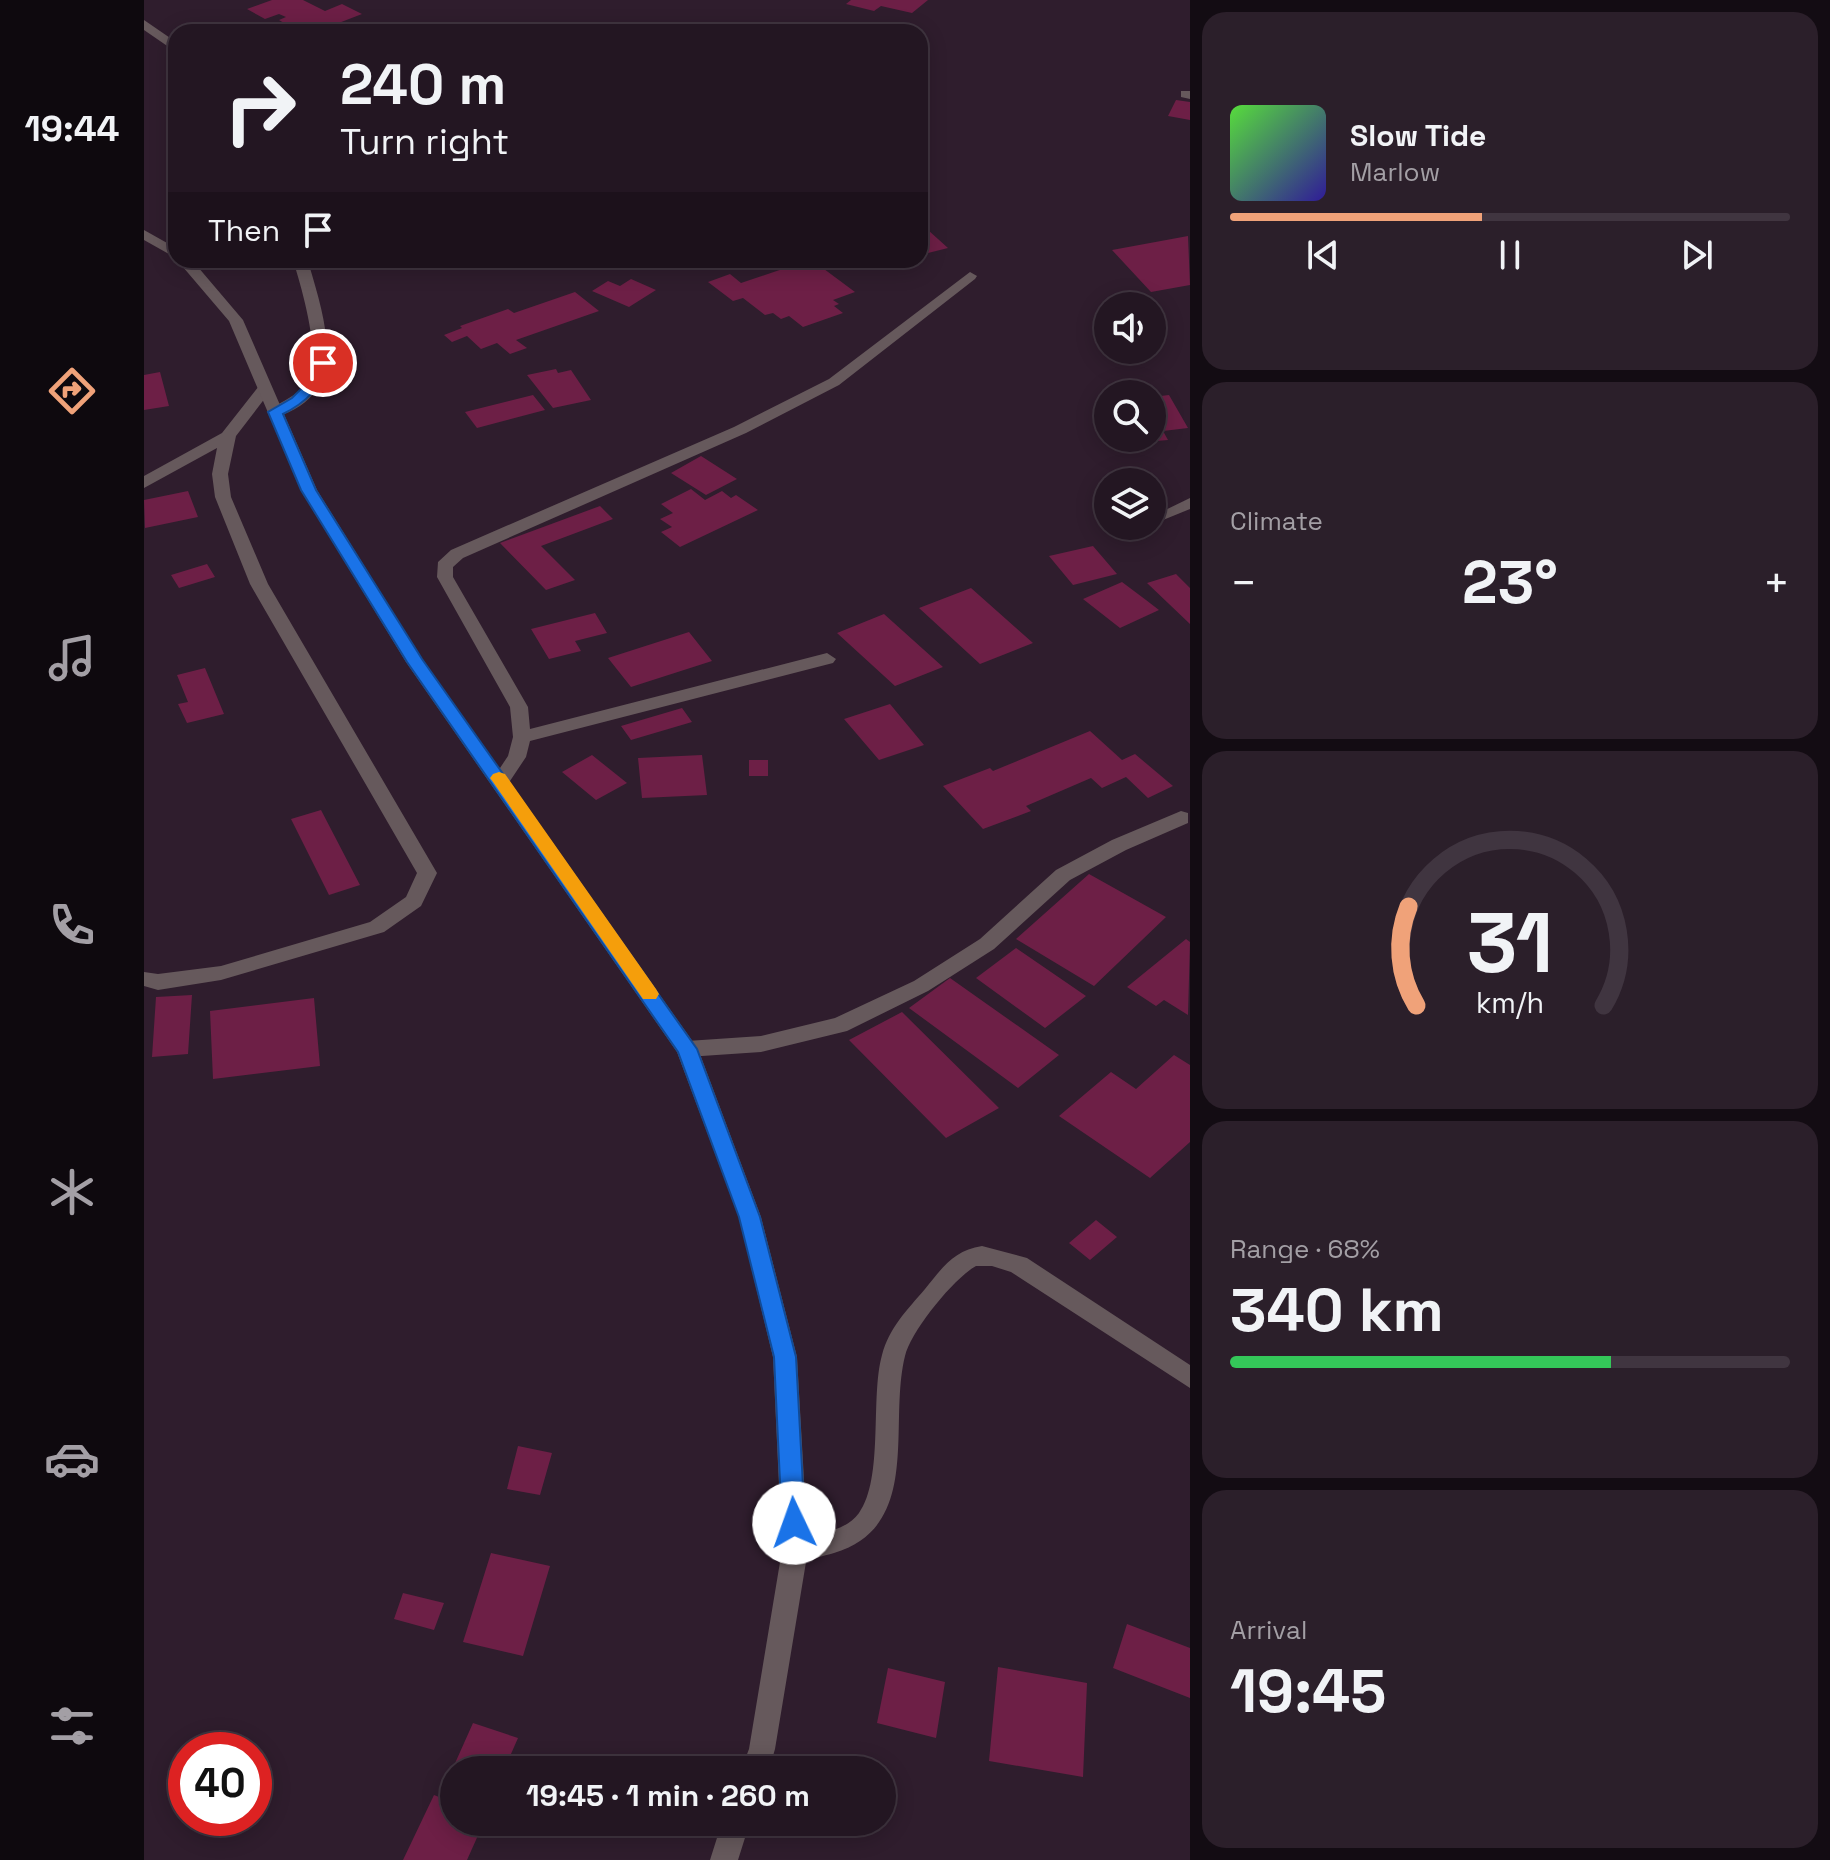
<!DOCTYPE html>
<html lang="en">
<head>
<meta charset="utf-8">
<style>
  :root { --surface:#231622; --page:#2b1f2a; --text:#f1f3f6; --muted:#a39fa5; --line:#403540; --accent:#f0a279 }
  body { margin:0; font-family:"Space Grotesk",sans-serif; background:var(--page); color:var(--text); height:100vh; display:flex; flex-direction:column; font-size:30px; white-space:nowrap }
  * { box-sizing:border-box; margin:0 }
  p { font-size:26px; color:var(--muted) }
  .icon { flex:none; width:44px; height:44px; fill:none; stroke:currentColor; stroke-width:2; stroke-linecap:round; stroke-linejoin:round }
  .map { position:relative; flex:1; overflow:hidden }
  .sheet { display:flex; flex-direction:column; gap:12px; padding:12px; background:#130c13; width:640px }
  .sheet>* { flex:none }
  .guide { position:absolute; left:24px; top:24px; width:760px; height:244px; border-radius:24px; box-shadow:0 4px 20px #0003,0 0 0 2px var(--line); background:#231622; color:var(--text); overflow:hidden }
  .controls { position:absolute; left:950px; top:292px; display:grid; gap:16px }
  .controls a { display:grid; place-items:center; width:72px; height:72px; border-radius:50%; background:var(--surface); box-shadow:0 4px 20px #0003,0 0 0 2px var(--line); font-size:40px }
  .speed { position:absolute; left:24px; top:1732px; display:flex; gap:16px; font-size:40px; font-weight:700; text-align:center }
  .speed>* { display:grid; place-content:center; width:104px; height:104px; border-radius:50%; background:var(--surface); box-shadow:0 4px 20px #0003,0 0 0 2px var(--line); line-height:1 }
  .speed .limit { border:12px solid #d22; background:#fff; color:#111 }
  .pin { position:absolute; display:grid; place-items:center; width:68px; height:68px; color:#fff; margin:-34px; border:4px solid #fff; border-radius:50%; box-shadow:0 2px 8px #0007 }
  .me { position:absolute; width:88px; margin:-44px; rotate:357deg; stroke-linejoin:round; filter:drop-shadow(0 0 6px #0008) }
  .turn { display:flex; align-items:center; gap:28px; height:168px; padding:0 40px; font-size:36px }
  .turn .icon { width:104px; height:104px; stroke-width:2.5 }
  .turn b { display:block; font-size:56px; line-height:68px }
  .then { display:flex; align-items:center; height:76px; padding:0 40px; background:#0003; gap:16px; font-size:30px }
  .big { font-size:60px; font-weight:700; line-height:1.1 }
  .sheet .tile { flex:1; display:flex; flex-direction:column; justify-content:center; gap:12px; min-width:0; padding:0 28px; border-radius:24px; background:var(--page) }
  .sheet .dial { align-items:center; gap:0 }
  .dial svg { height:208px; overflow:visible; fill:none; stroke:var(--line); stroke-width:7; stroke-linecap:round; text-anchor:middle }
  .dial text { fill:var(--text); stroke:none }
  .song { display:flex; align-items:center; gap:24px }
  .cover { width:96px; height:96px; border-radius:12px; background:linear-gradient(135deg,hsl(110 70% 55%),hsl(250 70% 35%)) }
  .played { height:8px; border-radius:4px; background:linear-gradient(90deg,var(--accent) 45%,var(--line) 45%) }
  .keys { display:flex; justify-content:space-around; direction:ltr }
  .heat { display:flex; justify-content:space-between; align-items:center; font-size:44px; direction:ltr }
  .charge { height:12px; border-radius:6px; background:linear-gradient(90deg,#34c759 68%,var(--line) 0) }
  .trip { position:absolute; left:296px; top:1756px; width:456px; height:80px; border-radius:40px; background:var(--surface); box-shadow:0 4px 20px #0003,0 0 0 2px var(--line); font-weight:700; line-height:80px; text-align:center }
  main { display:flex; flex:1; min-height:0 }
  .tab-bar { display:flex; flex-direction:column; width:144px; justify-content:space-around; align-items:center; background:#0e090e; color:var(--muted) }
  .tab-bar .icon { width:56px; height:56px }
  .tab-bar .current { color:var(--accent) }
  .tab-bar b { font-size:36px; color:var(--text) }
  .map>svg:first-child { display:block }
  .building { fill:#6d1f46 }
  .lines { fill:none; stroke-linecap:round; stroke-linejoin:round }
  .minor { fill:#66595c; fill-rule:evenodd }
  .tertiary { fill:#66595c; fill-rule:evenodd }
  .route { fill:#1a73e8; stroke:#114b97; stroke-width:2 }
  .slow { fill:#f59e0b }
</style>
</head>
<body>
<main>
<nav class="tab-bar">
<b>19:44</b>
<svg class="icon current" aria-label="directions" viewBox="0 0 24 24"><path d="M12 3l9 9-9 9-9-9zM9 14v-3h6M13 9l2 2-2 2"/></svg>
<svg class="icon" aria-label="music" viewBox="0 0 24 24"><path d="M9 18V5l10-2v13"/><circle cx="6" cy="18" r="3"/><circle cx="16" cy="16" r="3"/></svg>
<svg class="icon" aria-label="phone" viewBox="0 0 24 24"><path d="M5 4h4l2 5-3 2q2 4 5 5l2-3 5 2v4C11 20 4 13 5 4z"/></svg>
<svg class="icon" aria-label="climate" viewBox="0 0 24 24"><path d="M12 3v18M4 7l16 10M4 17L20 7"/></svg>
<svg class="icon" aria-label="car" viewBox="0 0 24 24"><path d="M5 17H2v-5l4-1 3-4h7l3 4 3 1v5h-3M9 17h6M6 11h13"/><circle cx="7" cy="17" r="2"/><circle cx="17" cy="17" r="2"/></svg>
<svg class="icon" aria-label="filters" viewBox="0 0 24 24"><path d="M4 7h16M4 17h16"/><circle cx="9" cy="7" r="2"/><circle cx="15" cy="17" r="2"/></svg>
</nav>
<div class="map">
<svg width="1046" height="1860" viewBox="0 0 1046 1860">
  <rect width="100%" height="100%" fill="#2f1d2d"/>
  <!-- building -->
  <path class="building" d="M128,0H159L181,11L198,4L218,14L174,31L155,22L145,26L135,20L142,17L135,14L121,19L103,9Z
    M707,0H784L768,13L737,6L730,11L702,4Z
    M1032,100L1046,102V120L1024,116Z
    M784,230L804,248L776,255V232Z
    M1044,236L1046,285L1007,292L968,250Z
    M662,261L671,268L676,266L711,292L689,300L695,304L690,306L699,313L659,327L645,316L637,319L629,313L621,315L599,298L589,301L564,282L586,274L597,283Z
    M487,279L512,290L485,307L448,291L464,281L476,286Z
    M431,292L455,311L372,340L383,348L366,354L353,343L337,349L323,336L308,342L300,335L318,328L316,326L364,309L370,313Z
    M412,369L414,373L427,370L447,400L409,408L383,375Z
    M16,372L25,406L0,410V375Z
    M389,395L401,410L333,428L321,412Z
    M1025,395L1044,428L1019,431L1024,440L989,443L987,438H1008V397Z
    M964,412V442L949,414Z
    M557,456L593,479L562,495L527,473Z
    M547,489L561,500L578,491L587,498L592,495L614,510L536,547L517,532L528,527L516,519L529,513L517,504Z
    M44,491L54,517L1,528L0,500Z
    M456,506L469,519L397,546L431,580L402,590L356,543Z
    M949,546L973,574L929,585L905,556Z
    M63,564L71,577L35,588L27,575Z
    M1032,574L1046,588V624L1003,583Z
    M978,582L1002,600L1015,610L976,628L939,599Z
    M827,588L889,643L836,664L775,608Z
    M451,613L463,633L431,641L437,651L405,659L387,629Z
    M740,614L799,667L751,686L693,633Z
    M545,632L568,661L487,687L464,658Z
    M61,668L80,714L43,723L34,704L44,702L33,675Z
    M746,704L780,745L735,760L700,719Z
    M538,708L548,722L487,740L477,726Z
    M946,731L978,760L991,754L1029,786L1004,798L982,777L958,788L947,778L882,806L887,811L839,829L799,786L846,768L849,771Z
    M448,755L483,783L452,800L418,772Z
    M558,755L563,795L498,798L494,758Z
    M605,760H624V776H605Z
    M177,810L216,885L185,895L147,819Z
    M945,874L1022,917L950,986L872,939Z
    M1042,939L1046,942L1044,1015L1020,1000L1012,1006L983,987Z
    M872,948L942,996L901,1028L832,978Z
    M806,978L915,1055L874,1088L765,1008Z
    M48,995L44,1054L8,1057L12,997Z
    M170,998L176,1066L69,1079L66,1011Z
    M758,1012L855,1108L802,1138L705,1040Z
    M1030,1055L1046,1065V1142L1006,1178L915,1116L967,1072L992,1089Z
    M952,1220L973,1237L946,1260L925,1243Z
    M374,1446L408,1453L396,1495L363,1489Z
    M347,1553L406,1566L379,1656L319,1642Z
    M259,1593L300,1603L290,1630L250,1619Z
    M983,1624L1046,1648V1698L969,1668Z
    M854,1667L943,1683L939,1777L845,1761Z
    M744,1668L801,1682L792,1738L733,1723Z
    M329,1723L374,1738L360,1770H308Z
    M290,1795L310,1803V1822H340L323,1860H259Z"/>
  <g class="lines">
    <!-- minor -->
    <path class="minor" d="M0,20L32,42V52L0,30Z
      M1037,91H1046V99L1037,97Z
      M149,260H163L166,268C182,323 206,396 131,417L123,412L125,409C138,402 153,395 162,384C180,361 157,286 149,260Z
      M826,272L833,276L831,279L695,385L602,433L319,558L309,567V577L384,707L386,729L683,653L692,659L689,663L386,741L382,757L364,784H350L348,780L364,756L369,737L366,707L293,577L294,562L307,550L590,427L685,379Z
      M120,384L128,389L92,436L84,474L87,497L124,584L293,873L277,906L240,932L77,980L14,990L0,986V972L14,974L77,966L226,922L262,897L273,873L106,584L71,497L68,474L73,448L0,488V476L78,433L115,386Z
      M1046,498V509L1019,520L1011,515Z
      M1037,811L1044,813V823L982,850L926,880L850,949L784,991L703,1031L617,1052L543,1057L536,1055L532,1049L536,1043L543,1041L617,1036L691,1018L770,981L836,939L912,870L968,840Z
      M838,1246L883,1258L1046,1365V1388L867,1272L848,1266H832C810,1278 767,1331 761,1356C744,1425 779,1526 690,1553C675,1557 656,1564 642,1558L638,1550L642,1542C666,1533 699,1535 715,1513C740,1478 726,1398 738,1355C745,1328 763,1310 781,1289C798,1268 810,1250 838,1246Z"/>
    <!-- tertiary -->
    <path class="tertiary" d="M0,230L32,248V258L0,240Z
      M33,260H48L99,320L173,490L278,659L554,1049L617,1217L653,1357L664,1550L631,1749L625,1770H597L605,1749L638,1550L629,1357L595,1217L533,1052L262,662L157,490L85,321Z
      M578,1822H606L594,1860H566Z"/>
  </g>
  <!-- route -->
  <path class="route" d="M179,359L186,363C176,388 163,402 139,414L172,490L278,659L553,1049L616,1217L652,1357L661,1523L658,1530L650,1533L642,1530L638,1523L630,1357L595,1217L534,1052L263,662L157,490L124,412L148,398L164,382L174,360Z"/>
  <!-- slow -->
  <path class="slow" d="M355,772L361,774L512,989L515,994L512,999H499L349,782L346,778L349,774Z"/>
</svg>
<div class="controls">
<a><svg class="icon" aria-label="sound" viewBox="0 0 24 24"><path d="M4 9h4l5-4v14l-5-4H4zM17 9q2 3 0 6"/></svg></a>
<a><svg class="icon" aria-label="search" viewBox="0 0 24 24"><circle cx="10" cy="10" r="6"/><path d="M15 15l6 6"/></svg></a>
<a><svg class="icon" aria-label="layers" viewBox="0 0 24 24"><path d="M12 4l9 5-9 5-9-5zM3 14l9 5 9-5"/></svg></a>
</div>
<div class="speed"><div class="limit">40</div></div>
<div class="pin" style="left:179px;top:363px;background:#d93025"><svg class="icon" aria-label="arrive" viewBox="0 0 24 24"><path d="M6 21V4h12l-3 4 3 4H6"/></svg></div>
<svg class="me" style="left:650px;top:1523px" viewBox="-20 -20 40 40"><circle r="19" fill="#fff"/><path d="M0-13L10 11 0 6-10 11z" fill="#1a73e8"/></svg>
<div class="trip">19:45 · 1 min · 260 m</div>
<div class="guide">
<div class="turn"><svg class="icon" aria-label="right" viewBox="0 0 24 24"><path d="M7 20v-9h11M14 6l5 5-5 5"/></svg><div><b>240 m</b>Turn right</div></div>
<div class="then">Then<svg class="icon" aria-label="arrive" viewBox="0 0 24 24"><path d="M6 21V4h12l-3 4 3 4H6"/></svg></div>
</div>
</div>
<section class="sheet">
<div class="tile">
<div class="song"><i class="cover"></i><div><b>Slow Tide</b><p>Marlow</p></div></div>
<div class="played"></div>
<div class="keys"><svg class="icon" aria-label="previous" viewBox="0 0 24 24"><path d="M18 5L8 12l10 7zM5 5v14"/></svg><svg class="icon" aria-label="pause" viewBox="0 0 24 24"><path d="M8 5v14M16 5v14"/></svg><svg class="icon" aria-label="next" viewBox="0 0 24 24"><path d="M6 5l10 7-10 7zM19 5v14"/></svg></div>
</div>
<div class="tile"><p>Climate</p>
<div class="heat"><a>−</a><b class="big">23°</b><a>+</a></div>
</div>
<div class="tile dial"><svg viewBox="0 0 100 80">
<path d="M14 69A42 42 0 1 1 86 69"/>
<path d="M14 69A42 42 0 0 1 11 31" stroke="#f0a279"/>
<text x="50" y="56" font-size="32" font-weight="700">31</text>
<text x="50" y="72" font-size="11">km/h</text>
</svg></div>
<div class="tile"><p>Range · 68%</p><b class="big">340 km</b><div class="charge"></div></div>
<div class="tile"><p>Arrival</p><b class="big">19:45</b></div>
</section>
</main>
</body>
</html>
